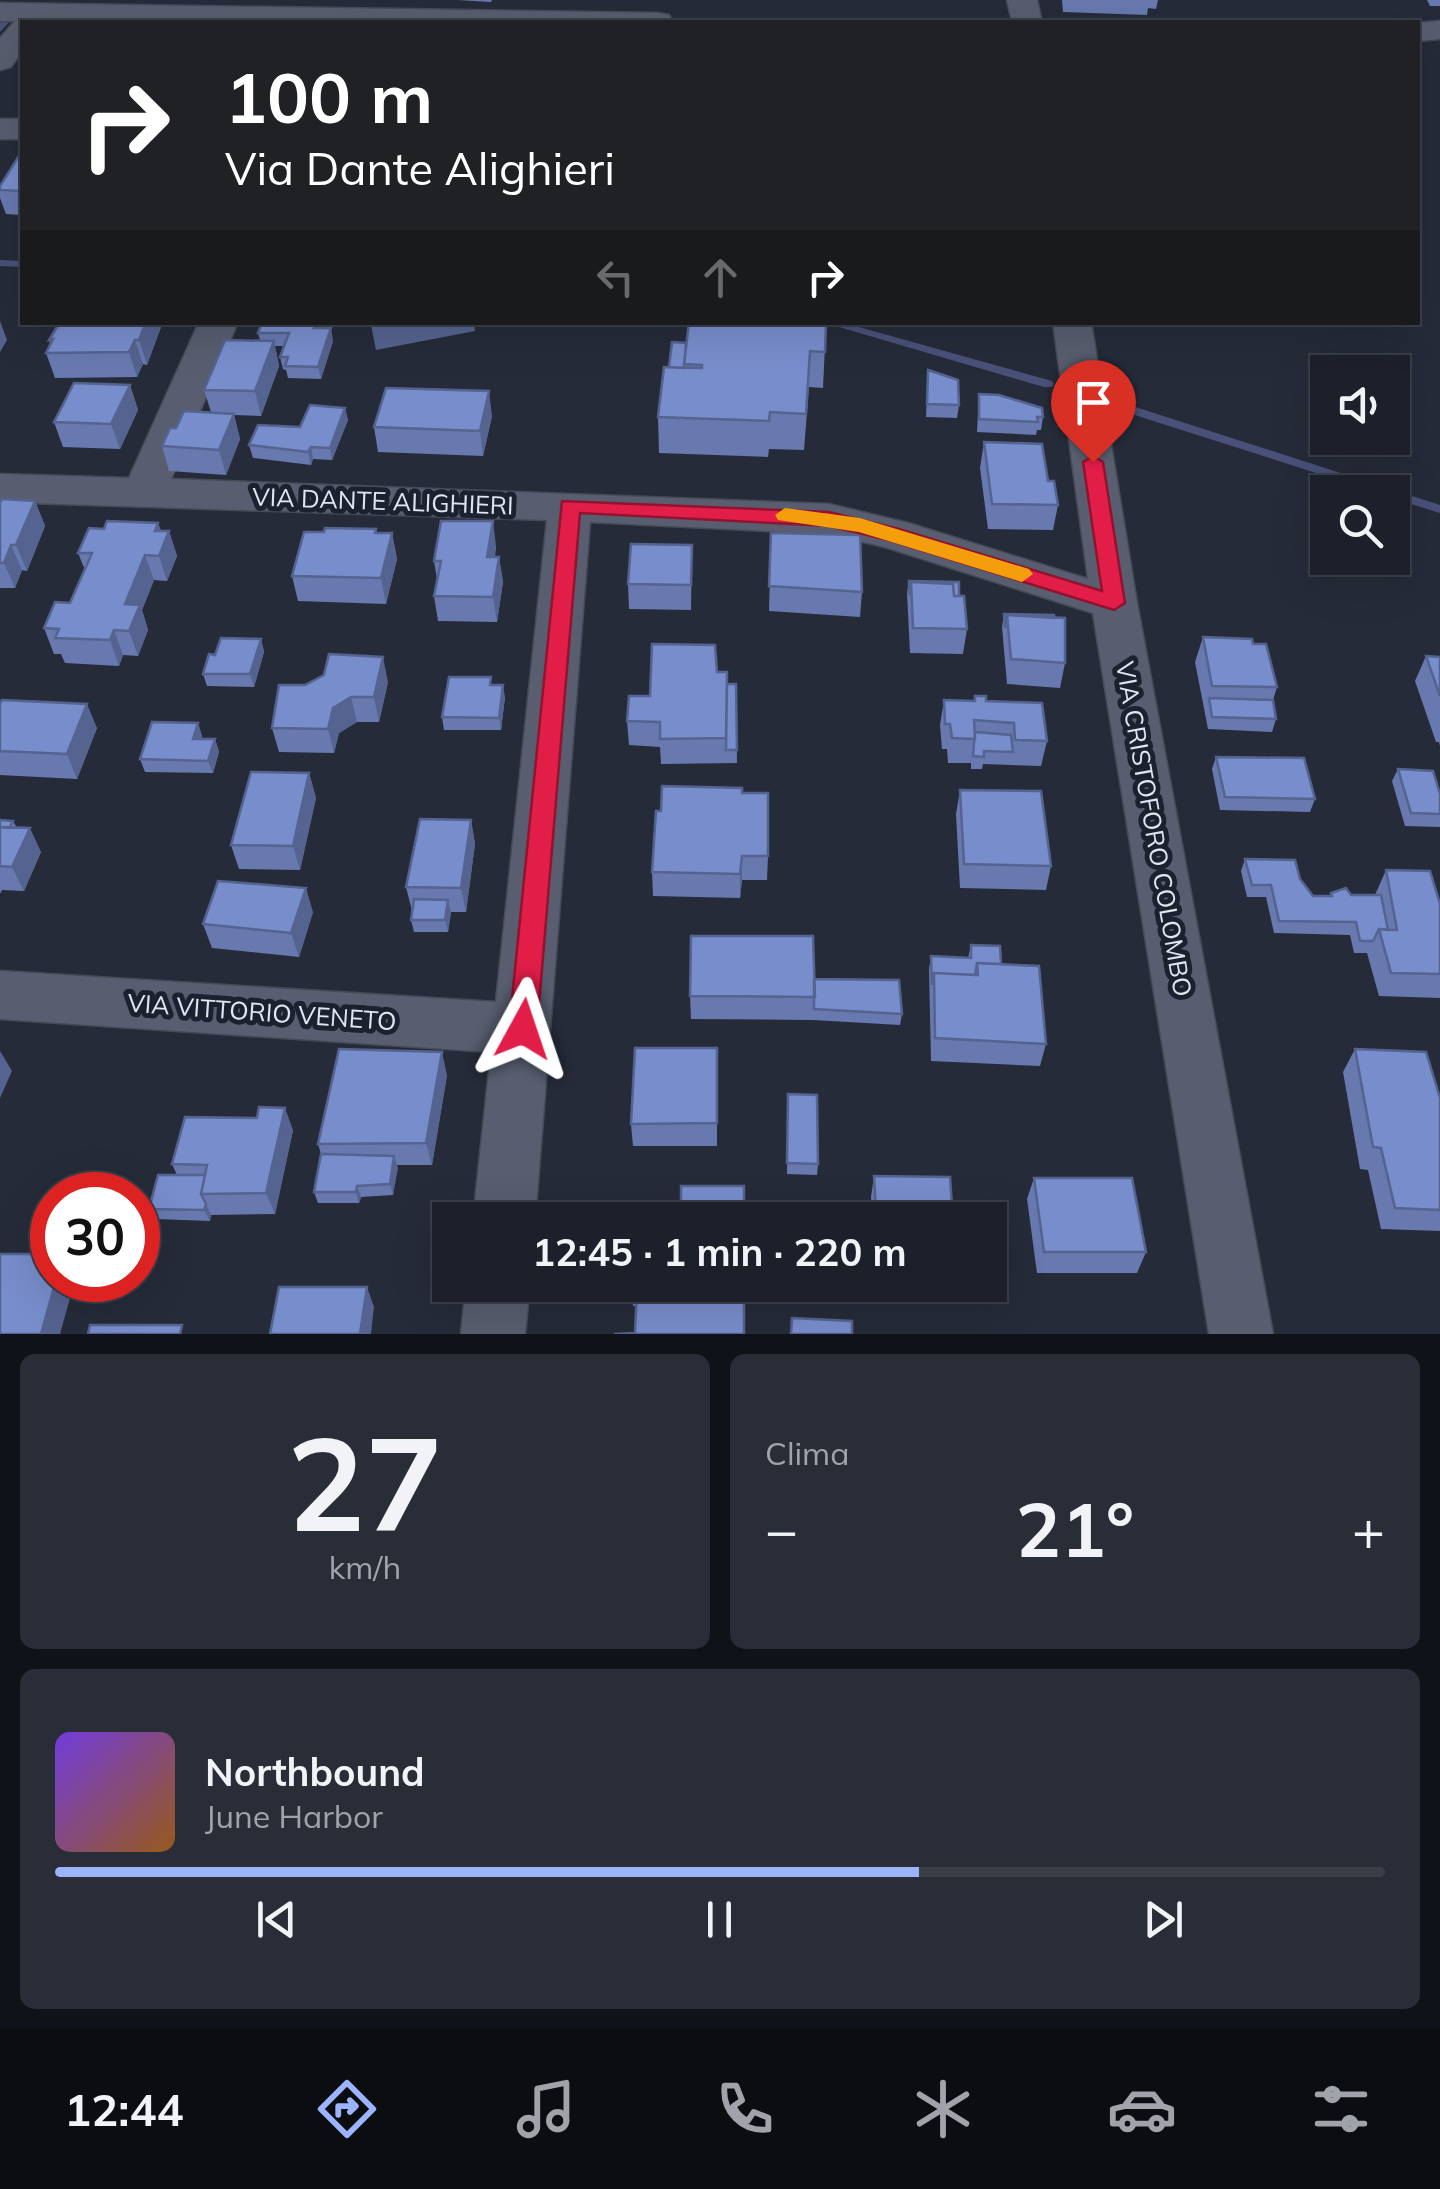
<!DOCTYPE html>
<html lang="it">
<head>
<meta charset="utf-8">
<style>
  :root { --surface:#1c202b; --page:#292d37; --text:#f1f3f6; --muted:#a0a3a9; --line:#3a3e47; --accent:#9cb4fd }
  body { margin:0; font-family:Mulish,sans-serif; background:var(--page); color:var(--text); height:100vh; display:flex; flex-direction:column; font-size:38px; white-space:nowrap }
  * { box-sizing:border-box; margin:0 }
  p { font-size:32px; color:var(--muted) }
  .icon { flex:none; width:55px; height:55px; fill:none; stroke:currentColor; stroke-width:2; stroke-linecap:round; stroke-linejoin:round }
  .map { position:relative; height:1334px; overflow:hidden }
  .details { display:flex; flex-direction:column; gap:20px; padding:20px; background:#0f1218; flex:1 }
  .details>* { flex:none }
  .hud { position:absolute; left:20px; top:20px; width:1400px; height:305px; border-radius:0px; box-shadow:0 10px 40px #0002,0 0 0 2px var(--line); background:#202124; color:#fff; overflow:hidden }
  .tools { position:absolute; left:1310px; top:355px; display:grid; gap:20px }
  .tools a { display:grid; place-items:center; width:100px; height:100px; border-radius:0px; background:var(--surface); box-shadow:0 10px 40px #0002,0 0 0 2px var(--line); font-size:50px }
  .speed { position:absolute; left:30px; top:1172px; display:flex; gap:20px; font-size:50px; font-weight:700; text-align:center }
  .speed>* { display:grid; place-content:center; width:130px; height:130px; border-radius:50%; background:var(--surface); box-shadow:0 10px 40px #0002,0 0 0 2px var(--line); line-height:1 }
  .speed .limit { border:15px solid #d22; background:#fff; color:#111 }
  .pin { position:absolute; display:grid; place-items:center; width:85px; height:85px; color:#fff; margin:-102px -42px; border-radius:50% 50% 50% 0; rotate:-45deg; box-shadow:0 0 10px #0007 }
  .pin .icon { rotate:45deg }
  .me { position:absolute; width:110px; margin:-55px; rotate:5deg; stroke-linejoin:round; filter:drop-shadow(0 0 8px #0008) }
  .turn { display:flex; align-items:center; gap:35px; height:210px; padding:0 40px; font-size:45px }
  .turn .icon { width:130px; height:130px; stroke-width:2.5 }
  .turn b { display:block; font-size:70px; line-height:85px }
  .lanes { display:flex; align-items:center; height:95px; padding:0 40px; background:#0003; justify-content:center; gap:50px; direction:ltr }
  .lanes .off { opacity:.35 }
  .big { font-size:75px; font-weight:700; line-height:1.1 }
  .details .tile { flex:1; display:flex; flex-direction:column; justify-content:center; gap:15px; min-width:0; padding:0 35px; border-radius:15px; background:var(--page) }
  .details .dial { align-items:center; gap:0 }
  .dial b { font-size:130px; line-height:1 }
  .song { display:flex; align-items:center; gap:30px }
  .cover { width:120px; height:120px; border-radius:15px; background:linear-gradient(135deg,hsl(260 70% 55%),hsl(30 70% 35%)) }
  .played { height:10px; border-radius:5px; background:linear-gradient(90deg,var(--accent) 65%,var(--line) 65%) }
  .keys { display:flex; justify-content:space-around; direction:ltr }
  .heat { display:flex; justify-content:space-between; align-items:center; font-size:55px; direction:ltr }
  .details .tiles { flex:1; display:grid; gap:20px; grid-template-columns:1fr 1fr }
  .tile:last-child { grid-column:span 2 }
  .trip { position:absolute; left:432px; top:1202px; width:575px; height:100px; border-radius:0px; background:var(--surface); box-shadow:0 10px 40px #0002,0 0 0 2px var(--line); font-weight:700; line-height:100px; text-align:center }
  .dock { display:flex; height:160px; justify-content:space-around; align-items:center; background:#0b0d11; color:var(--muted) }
  .dock .icon { width:70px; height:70px }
  .dock .selected { color:var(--accent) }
  .dock b { font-size:45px; color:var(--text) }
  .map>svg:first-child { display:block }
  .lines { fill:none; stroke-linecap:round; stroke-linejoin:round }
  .stream { fill:#4a5179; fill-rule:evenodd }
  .minor-casing { stroke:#464a56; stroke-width:3 }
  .minor { fill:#585e6f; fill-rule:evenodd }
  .wall { fill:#6779af }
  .shaded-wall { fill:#54638f }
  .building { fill:#788dcc; stroke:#54638f; stroke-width:2.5 }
  .route { fill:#e11d48; stroke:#92132f; stroke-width:2.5 }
  .slow { fill:#f59e0b }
  .labels { text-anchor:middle; stroke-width:10; stroke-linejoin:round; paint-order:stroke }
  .street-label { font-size:25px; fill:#e1e5ef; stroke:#1c212f }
</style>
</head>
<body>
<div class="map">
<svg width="1440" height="1334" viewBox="0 0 1440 1334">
  <rect width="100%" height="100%" fill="#262b39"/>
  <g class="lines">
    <!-- stream -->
    <path class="stream" d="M4,18L11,20L0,32V23Z
      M0,260L22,261V267L0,266Z
      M822,322H841L1052,381L1054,384L1052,387H1044Z
      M1126,404L1440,505V513L1392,498V492H1376L1122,411L1120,408L1122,405Z"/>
    <!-- minor casing -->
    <g class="minor-casing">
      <path id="minor" d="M1007,0H1037L1042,22H1012Z
        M0,3L658,13L669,15L673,22H30H33H22V51L11,67L0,70V38L15,21H0Z
        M1440,21V39L1418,41V23Z
        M0,119H22V139H0Z
        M199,322H238L171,479L829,504L908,523L1088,579L1053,322H1091L1137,603L1273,1334H1209L1093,613L885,547L829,534L590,522L535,1220H473L491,1052L0,1019V971L496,1002L547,520L0,502V474L129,478Z
        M466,1285H530L525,1334H461Z"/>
    </g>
    <!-- minor -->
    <use href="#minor" class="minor"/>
  </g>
  <!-- wall -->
  <path class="wall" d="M457,0H492L491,2Z
    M1062,0H1158L1156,9L1148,8L1147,15L1063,12Z
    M1427,0H1440V6H1430Z
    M22,151V215L6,214L0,198V186Z
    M60,322H160L161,327L147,365L143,364L137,377L55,378L46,353L50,344L49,340Z
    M826,325L823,388L809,387L804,450L769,449L768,457L659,453L658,417L686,343Z
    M323,328L333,341L321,379L288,378L286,370L283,369L280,357L284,346H275L279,366L261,416L234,415L240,439L226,475L169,471L162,446L176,428L211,412L204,390L260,340L258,333Z
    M928,370L959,405L957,418L926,417Z
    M130,385L138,410L120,449L63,447L54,422Z
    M979,394L1043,417L1041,430H1037L1036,435L977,432Z
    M345,408L348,420L332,460L313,459L311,465L253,458L249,445L300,427Z
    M492,416L483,456L378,452L374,427Z
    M984,442L1048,481L1058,505L1053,530L988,529L980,468Z
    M35,501L45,526L27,571L22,570L15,588H0V503Z
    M158,523L161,531H169L177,556L167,581L154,580L142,610L148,630L138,656L123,655L119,666L65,663L61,654H54L44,628L70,603L85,570L78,553L104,529Z
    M376,529L377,533H392L397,559L386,604L298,601L292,576L324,532Z
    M771,533L862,592L860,617L769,611Z
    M692,545L691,610L629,609L628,584Z
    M496,546L495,557H499L503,582L497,622L438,621L434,596L437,579L434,561Z
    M909,581L959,596L967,629L963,654L910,653L907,593Z
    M1004,614L1054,618L1065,663L1060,688L1007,684L1002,627Z
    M1203,637L1253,644L1277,687L1273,700L1276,719L1272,732L1208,729L1195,662Z
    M261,639L264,652L254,687L207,686L203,674L215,655Z
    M1426,656L1440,657V746L1439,742H1436L1415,681Z
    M717,672L727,684H736L737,763L661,764L660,747L629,745L627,721L650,696Z
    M388,682L379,722H357L339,733L334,753L279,752L272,728L305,685Z
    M492,685L505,697L501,730H444L442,717Z
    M975,696L986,701L1047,741L1041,766L983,764L982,769H971V763H948L947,749H942L940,725L944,700L974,701Z
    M0,704L97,728L77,779L0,775Z
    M198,723L202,736L201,739H215L219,752L213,773L145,772L140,759Z
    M1216,757L1315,799L1310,812L1220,810L1212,769Z
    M1398,769L1440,794V827L1405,826L1392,781Z
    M309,773L316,798L300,870L239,869L231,845Z
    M960,790L1051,866L1046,890L960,888L956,814Z
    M742,793L768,856L767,880H742L740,898L653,896L652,872Z
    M0,820L13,821L17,828L41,852L24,891L2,890L0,894Z
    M471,820L475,844L466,912H451L448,932H414L411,920L412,911L406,887Z
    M1245,859L1300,879L1313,896H1329L1331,893L1351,895H1375L1386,870L1440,904V998L1379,996L1367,953H1354L1350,935L1274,933L1266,897H1247L1241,871Z
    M313,912L299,957L212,948L203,924Z
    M971,945L1001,964L1046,1044L1040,1066L931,1061L929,969L931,956L968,958Z
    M814,979L902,1014L900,1025L813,1020L691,1019L690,996Z
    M717,1048V1146H633L631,1124Z
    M1355,1049L1440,1098V1231L1381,1229L1368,1170L1360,1169L1343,1072Z
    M447,1075L432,1165H397L393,1195L361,1197L359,1203H318L314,1192L321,1154L318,1144Z
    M788,1094L818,1164L817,1175L787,1174Z
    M293,1130L275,1214L211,1215L210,1221L155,1219L149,1209L177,1175L172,1164Z
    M874,1176L953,1220H857L859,1210L872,1211L871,1197Z
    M1034,1178L1146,1252L1137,1273H1037L1027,1199Z
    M631,1285H744L635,1333L636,1306H633Z"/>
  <!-- shaded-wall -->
  <path class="shaded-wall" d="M0,321L7,340L0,352Z
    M146,322H160L161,327L147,365L139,340Z
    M317,322H326L317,340L314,328Z
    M384,322H474L475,331L376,350L371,325Z
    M331,328L333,341L321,379L318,367Z
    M135,340L143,364L137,377L129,352Z
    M274,341L279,366L261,416L255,391Z
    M130,385L138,410L120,449L111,424Z
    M489,391L492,416L483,456L480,431Z
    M345,408L348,420L332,460L330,448Z
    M234,414L240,439L226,475L219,450Z
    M311,447L313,459L311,465L308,452Z
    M35,501L45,526L27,571L16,545Z
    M493,521L496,546L491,582L487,557Z
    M158,523L165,543L169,531L177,556L167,581L159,556L155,531Z
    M392,533L397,559L386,604L381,578Z
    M11,545L22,570L15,588L4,563Z
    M145,555L154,580L142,610L148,630L138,656L129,631L125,604Z
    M499,557L503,582L497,622L493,597Z
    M114,630L123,655L119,666L110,640Z
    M261,639L264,652L254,687L250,674Z
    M383,657L388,682L379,722L374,697Z
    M503,685L505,697L501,730L499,718Z
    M351,697L357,722L339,733L334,753L328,729L333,708Z
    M87,704L97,728L77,779L67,754Z
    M198,723L202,736L197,751L193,739Z
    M215,739L219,752L213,773L208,761Z
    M309,773L316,798L300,870L293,846Z
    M471,820L475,844L466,912L461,888Z
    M30,828L41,852L24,891L12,867Z
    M742,856V880L740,898V874Z
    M306,888L313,912L299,957L291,933Z
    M448,900L451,912L448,932L445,920Z
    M0,1051L12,1071L0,1098Z
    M442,1052L447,1075L432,1165L426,1143Z
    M285,1108L293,1130L275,1214L266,1193Z
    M394,1156L398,1168L393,1195L390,1184Z
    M357,1186L361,1197L359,1203L356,1192Z
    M206,1204L211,1215L210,1221L204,1210Z
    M56,1280H75L60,1334H41Z
    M367,1287L374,1307L371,1334H360Z"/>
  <!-- building -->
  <path class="building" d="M22,151V191L0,190V186Z
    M60,322H146L139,340H135L129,352L46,353L53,339L49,340Z
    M262,322H317L314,328H331L318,367L285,366L288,357H280L289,333H258Z
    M689,322L826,325L825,352L810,351L806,414L770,412L769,421L658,417L664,367L702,368V365L684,364Z
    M225,340L274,341L255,391L204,390Z
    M672,342L686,343L684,368L669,367Z
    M928,370L958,380L959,405L927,404Z
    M74,383L130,385L111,424L54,422Z
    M386,388L489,391L480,431L374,427Z
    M979,394L999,395L1042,408L1043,417H1037L1038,422L979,419Z
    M310,405L345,408L330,448L311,447L308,452L249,445L258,425L300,427Z
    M184,411L234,414L219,450L162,446L170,428H176Z
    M984,442L1042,444L1048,481H1054L1058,505L992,504Z
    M2,499L35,501L16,545H11L4,563H0V503Z
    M107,521L158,523L155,531H169L159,556L145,555L125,604L140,605L129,631L114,630L110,640L55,638L59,629L44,628L55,602L70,603L92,553H78L89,528L104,529Z
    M441,521H493L487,557H499L493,597L434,596L441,561H434Z
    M325,528L376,529L375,533H392L381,578L292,576L304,532H324Z
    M771,533L860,535L862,592L769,586Z
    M631,544L692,545L691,585L628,584Z
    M909,581L959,582V596H954L953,584L911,582L909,595Z
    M911,582L953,584L954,596H964L967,629L913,628Z
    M1004,614L1054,615V618L1007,615L1005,628Z
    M1007,615L1065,618V663L1011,659Z
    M1203,637L1252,639L1253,644H1266L1277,687L1212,686Z
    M221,638L261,639L250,674H203L209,654L215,655Z
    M652,644L715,645L717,672H727L726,738L660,739V722L627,721L629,696H650Z
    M329,654L383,657L374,697H351L333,708L328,729L272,728L279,685H305L324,675Z
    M1426,656L1440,657V696Z
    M449,677H491L490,685H503L499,718L442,717Z
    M727,684H736L737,750H726Z
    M975,696H986V701L1042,703L1047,741L1015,740L1014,723L974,720L975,739L952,738L950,724H945L944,700L975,701Z
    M1209,698L1273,700L1276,719L1212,717Z
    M2,700L87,704L67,754L0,751V704Z
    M152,722L198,723L193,739H215L208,761L140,759Z
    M975,732L1011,735L1013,752L984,751V757L973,756Z
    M1216,757L1304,758L1315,799L1225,797Z
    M1398,769L1433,771L1440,794V814L1411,813Z
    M251,772L309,773L293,846L231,845Z
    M662,786L742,788V793H768V856H742L740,874L652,872L656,811H661Z
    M960,790L1041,791L1051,866L964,864Z
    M420,819L471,820L461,888L406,887Z
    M0,820L13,821L9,828L0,827Z
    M0,827L30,828L12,867L0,866Z
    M1245,859L1295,860L1300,879L1313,896H1332L1331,893L1346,888L1351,895H1381L1388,930L1379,929L1373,941H1360L1356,922L1279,921L1271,885H1252Z
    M1386,870L1430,871L1440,904V974L1391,973L1379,929L1397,930Z
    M218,881L306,888L291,933L203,924Z
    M414,899L448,900L445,920H411Z
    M691,936H813L815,997L690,996Z
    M971,945L1000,946L1001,964L977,963L975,975L934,973L932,985L931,956L971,958Z
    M977,963L1039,966L1046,1044L935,1038L934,973L978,975Z
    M814,979L899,980L902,1014L814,1009Z
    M635,1048H717V1123L631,1124Z
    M339,1049L442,1052L426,1143L318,1144Z
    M1355,1049L1426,1052L1440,1098V1210L1395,1208L1381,1148L1373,1147Z
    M788,1094L817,1095L818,1164L787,1163Z
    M259,1107L285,1108L266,1193L201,1194L207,1165L172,1164L185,1117L257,1118Z
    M321,1154L394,1156L390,1184L357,1186L356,1192H314Z
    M158,1175H205L201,1194L206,1204L204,1210L149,1209Z
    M874,1176L950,1177L953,1220H859V1210L876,1211Z
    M1034,1178H1132L1146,1252H1044Z
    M681,1186H744V1220H633V1219H681Z
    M0,1254H52V1280H56L41,1334H0Z
    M637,1285H744V1334H614L635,1333Z
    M279,1287H367L360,1334H270Z
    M792,1318L852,1321V1334H791Z
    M90,1325H182L180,1334H88Z"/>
  <!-- route -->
  <path class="route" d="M1093,456L1103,462L1125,603L1114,610L888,540L829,526L580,513L537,1029L533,1037L523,1041L513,1037L509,1029L562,501L829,512L899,529L1102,591L1083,462Z"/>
  <!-- slow -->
  <path class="slow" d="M785,508L860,518L1029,569L1033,574L1022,582L859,532L778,520L775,515Z"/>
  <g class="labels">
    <!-- street labels -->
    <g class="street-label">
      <text transform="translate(383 501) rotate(2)" y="9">VIA DANTE ALIGHIERI</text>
      <text transform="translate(1154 829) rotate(80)" y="9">VIA CRISTOFORO COLOMBO</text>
      <text transform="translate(262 1012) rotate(4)" y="9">VIA VITTORIO VENETO</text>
    </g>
  </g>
</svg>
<div class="tools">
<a><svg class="icon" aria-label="sound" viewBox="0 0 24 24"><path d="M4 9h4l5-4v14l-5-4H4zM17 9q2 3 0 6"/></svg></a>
<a><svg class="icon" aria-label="search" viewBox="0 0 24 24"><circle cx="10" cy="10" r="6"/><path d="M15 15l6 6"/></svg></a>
</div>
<div class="speed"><div class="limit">30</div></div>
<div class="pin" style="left:1093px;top:462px;background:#d93025"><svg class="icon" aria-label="arrive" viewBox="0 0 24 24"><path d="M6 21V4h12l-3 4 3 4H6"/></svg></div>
<svg class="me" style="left:523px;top:1029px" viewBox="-20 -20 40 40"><path d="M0-17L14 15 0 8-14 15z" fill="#e11d48" stroke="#fff" stroke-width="4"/></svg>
<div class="trip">12:45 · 1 min · 220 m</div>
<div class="hud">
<div class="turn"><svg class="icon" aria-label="right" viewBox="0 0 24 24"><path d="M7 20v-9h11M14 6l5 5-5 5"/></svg><div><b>100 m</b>Via Dante Alighieri</div></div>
<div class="lanes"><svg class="icon off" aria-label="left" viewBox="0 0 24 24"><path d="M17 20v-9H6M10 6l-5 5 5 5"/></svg><svg class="icon off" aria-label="ahead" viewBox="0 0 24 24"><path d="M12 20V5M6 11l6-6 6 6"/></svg><svg class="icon" aria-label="right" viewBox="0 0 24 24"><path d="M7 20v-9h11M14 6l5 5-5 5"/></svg></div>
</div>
</div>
<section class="details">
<div class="tiles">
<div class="tile dial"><b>27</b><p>km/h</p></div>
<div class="tile"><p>Clima</p>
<div class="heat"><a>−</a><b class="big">21°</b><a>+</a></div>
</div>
<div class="tile">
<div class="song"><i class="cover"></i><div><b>Northbound</b><p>June Harbor</p></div></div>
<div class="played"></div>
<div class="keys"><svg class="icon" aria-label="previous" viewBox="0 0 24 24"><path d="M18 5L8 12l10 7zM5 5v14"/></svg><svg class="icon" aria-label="pause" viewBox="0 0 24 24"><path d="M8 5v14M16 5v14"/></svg><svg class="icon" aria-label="next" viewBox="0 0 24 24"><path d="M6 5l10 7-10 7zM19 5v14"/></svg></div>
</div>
</div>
</section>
<nav class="dock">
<b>12:44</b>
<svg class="icon selected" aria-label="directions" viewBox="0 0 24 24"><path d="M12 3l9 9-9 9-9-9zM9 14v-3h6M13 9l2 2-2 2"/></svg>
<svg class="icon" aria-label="music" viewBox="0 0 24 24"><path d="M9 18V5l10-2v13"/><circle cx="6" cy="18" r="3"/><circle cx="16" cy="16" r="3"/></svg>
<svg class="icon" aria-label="phone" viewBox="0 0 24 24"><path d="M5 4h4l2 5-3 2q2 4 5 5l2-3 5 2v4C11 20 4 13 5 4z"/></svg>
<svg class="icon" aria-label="climate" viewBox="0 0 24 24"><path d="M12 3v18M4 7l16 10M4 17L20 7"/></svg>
<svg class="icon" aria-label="car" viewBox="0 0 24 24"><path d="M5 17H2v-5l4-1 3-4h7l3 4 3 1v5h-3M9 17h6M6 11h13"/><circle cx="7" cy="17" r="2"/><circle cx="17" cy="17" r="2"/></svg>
<svg class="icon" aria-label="filters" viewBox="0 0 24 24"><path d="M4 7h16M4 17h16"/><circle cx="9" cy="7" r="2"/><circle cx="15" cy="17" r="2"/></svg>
</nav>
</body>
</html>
